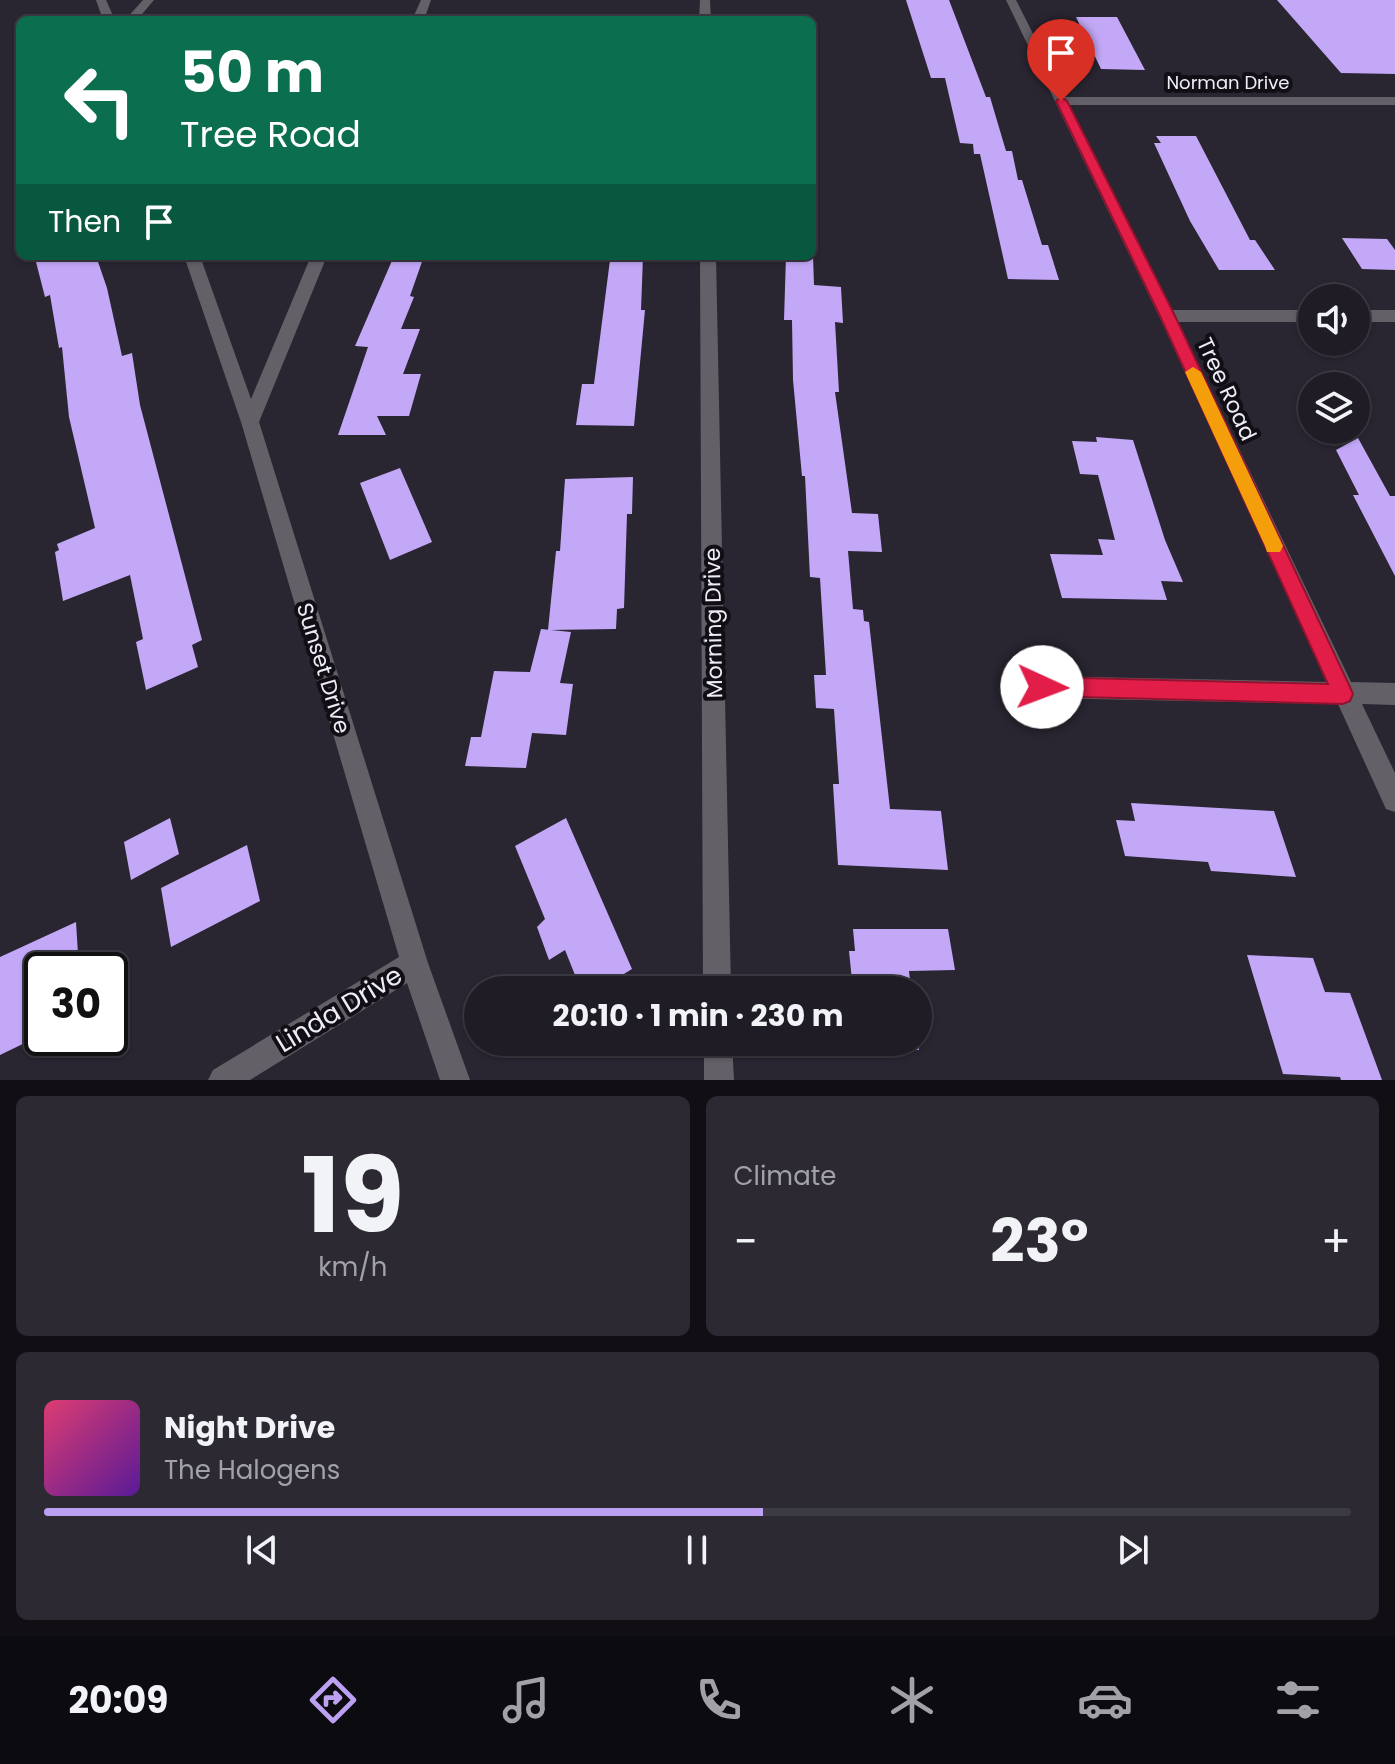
<!DOCTYPE html>
<html lang="en">
<head>
<meta charset="utf-8">
<style>
  :root { --surface:#1f1c25; --page:#2c2932; --text:#f1f3f6; --muted:#a1a1a7; --line:#3c3a42; --accent:#bca0f2 }
  body { margin:0; font-family:Poppins,sans-serif; background:var(--page); color:var(--text); height:100vh; display:flex; flex-direction:column; font-size:30px; white-space:nowrap }
  * { box-sizing:border-box; margin:0 }
  p { font-size:26px; color:var(--muted) }
  .icon { flex:none; width:44px; height:44px; fill:none; stroke:currentColor; stroke-width:2; stroke-linecap:round; stroke-linejoin:round }
  .map { position:relative; height:1080px; overflow:hidden }
  .drawer { display:flex; flex-direction:column; gap:16px; padding:16px; background:#110f14; flex:1 }
  .drawer>* { flex:none }
  .guide { position:absolute; left:16px; top:16px; width:800px; height:244px; border-radius:12px; box-shadow:0 2px 6px #0004,0 0 0 2px var(--line); background:#0b6e4f; color:#fff; overflow:hidden }
  .controls { position:absolute; left:1298px; top:284px; display:grid; gap:16px }
  .controls a { display:grid; place-items:center; width:72px; height:72px; border-radius:50%; background:var(--surface); box-shadow:0 2px 6px #0004,0 0 0 2px var(--line); font-size:40px }
  .speed { position:absolute; left:24px; top:952px; display:flex; gap:16px; font-size:40px; font-weight:700; text-align:center }
  .speed>* { display:grid; place-content:center; width:104px; height:104px; border-radius:50%; background:var(--surface); box-shadow:0 2px 6px #0004,0 0 0 2px var(--line); line-height:1 }
  .speed .limit { border:4px solid #111; border-radius:12px; background:#fff; color:#111 }
  .pin { position:absolute; display:grid; place-items:center; width:68px; height:68px; color:#fff; margin:-82px -34px; border-radius:50% 50% 50% 0; rotate:-45deg; box-shadow:0 0 8px #0007 }
  .pin .icon { rotate:45deg }
  .me { position:absolute; width:88px; margin:-44px; rotate:92deg; stroke-linejoin:round; filter:drop-shadow(0 0 6px #0008) }
  .turn { display:flex; align-items:center; gap:28px; height:168px; padding:0 32px; font-size:36px }
  .turn .icon { width:104px; height:104px; stroke-width:2.5 }
  .turn b { display:block; font-size:56px; line-height:68px }
  .then { display:flex; align-items:center; height:76px; padding:0 32px; background:#0003; gap:16px; font-size:30px }
  .big { font-size:60px; font-weight:700; line-height:1.1 }
  .drawer .widget { flex:1; display:flex; flex-direction:column; justify-content:center; gap:12px; min-width:0; padding:0 28px; border-radius:12px; background:var(--page) }
  .drawer .dial { align-items:center; gap:0 }
  .dial b { font-size:104px; line-height:1 }
  .song { display:flex; align-items:center; gap:24px }
  .cover { width:96px; height:96px; border-radius:12px; background:linear-gradient(135deg,hsl(340 70% 55%),hsl(270 70% 35%)) }
  .played { height:8px; border-radius:4px; background:linear-gradient(90deg,var(--accent) 55%,var(--line) 55%) }
  .keys { display:flex; justify-content:space-around; direction:ltr }
  .heat { display:flex; justify-content:space-between; align-items:center; font-size:44px; direction:ltr }
  .drawer .tiles { flex:1; display:grid; gap:16px; grid-template-columns:1fr 1fr }
  .widget:last-child { grid-column:span 2 }
  .trip { position:absolute; left:464px; top:976px; width:468px; height:80px; border-radius:40px; background:var(--surface); box-shadow:0 2px 6px #0004,0 0 0 2px var(--line); font-weight:700; line-height:80px; text-align:center }
  .tab-bar { display:flex; height:128px; justify-content:space-around; align-items:center; background:#0c0b0f; color:var(--muted) }
  .tab-bar .icon { width:56px; height:56px }
  .tab-bar .selected { color:var(--accent) }
  .tab-bar b { font-size:36px; color:var(--text) }
  .map>svg:first-child { display:block }
  .building { fill:#c3a8f8 }
  .lines { fill:none; stroke-linecap:round; stroke-linejoin:round }
  .minor { fill:#636167; fill-rule:evenodd }
  .route { fill:#e11d48; stroke:#92132f; stroke-width:2 }
  .slow { fill:#f59e0b }
  .labels { text-anchor:middle; stroke-width:8; stroke-linejoin:round; paint-order:stroke }
  .far-street-label { font-size:18px; fill:#eeecf4; stroke:#110f15 }
  .street-label { font-size:22px; fill:#eeecf4; stroke:#110f15 }
  .near-street-label { font-size:26px; fill:#eeecf4; stroke:#110f15 }
</style>
</head>
<body>
<div class="map">
<svg width="1395" height="1080" viewBox="0 0 1395 1080">
  <rect width="100%" height="100%" fill="#292531"/>
  <!-- building -->
  <path class="building" d="M906,0H949L986,97H990L1006,151H1012L1018,180H1022L1042,245H1048L1059,280L1008,279L980,154H974L973,144L960,143L945,78H931Z
    M1277,0H1395V74L1341,73Z
    M1076,17H1117L1145,70L1101,69Z
    M1156,136H1196L1250,240H1255L1275,270H1219L1190,221L1154,143H1161Z
    M1342,238L1387,239L1395,250V270L1362,269Z
    M55,256H96L107,288L122,356L132,353L140,405L202,640L192,645L198,667L146,690L136,642L143,639L130,575L63,601L55,552L59,550L57,544L95,528L69,417L62,347L59,348L50,295L45,297L36,262Z
    M394,256H424L410,296L414,297L401,329H420L403,374H421L409,416H377L386,435H338L368,347L355,346Z
    M614,256H643L641,310H645L634,426L576,425L582,384H594L610,260Z
    M786,256H813L814,285L841,287L843,323L835,322L839,392H835L852,513L878,514L882,552L848,551L853,609L863,610L864,621L869,622L890,809L941,811L948,870L838,865L833,784H839L834,709L816,708L814,675H826L820,578L810,577L805,476H802L793,380L792,320H784Z
    M1096,437L1133,440L1165,540L1183,582L1161,581L1167,600L1062,598L1050,554L1103,555L1098,539L1115,540L1098,475L1080,474L1072,441L1097,442Z
    M1358,438L1390,496H1395V576L1353,495H1359L1336,450Z
    M400,468L432,542L390,560L360,483Z
    M633,477L632,514H627L624,608L617,609L616,629L548,630L556,551H560L565,479Z
    M541,629L571,632L560,683L573,684L566,735L532,733L526,768L465,766L471,737H481L494,671L530,672Z
    M1131,803L1274,811L1296,877L1211,871L1208,862L1125,856L1116,820L1135,821Z
    M170,818L179,854L131,880L124,842Z
    M566,818L632,969L598,990H581L565,950L549,960L537,927L545,919L515,846Z
    M247,845L260,901L171,947L161,888Z
    M76,922L79,970H42V1009L30,1014L31,1040L0,1055V957Z
    M853,929H948L955,970L909,971L911,990H853L849,951H855Z
    M1247,955L1313,958L1325,992L1350,993L1382,1080H1341L1340,1077L1283,1074Z
    M918,1041L919,1050L859,1049L858,1042Z"/>
  <g class="lines">
    <!-- minor -->
    <path class="minor" d="M96,0H106L115,20H103Z
      M143,0H154L137,20H125Z
      M421,0H431L424,20H412Z
      M700,0H710L711,20H699Z
      M1006,0H1016L1065,97H1395V105H1069L1172,310H1312V322H1178L1351,682L1395,683V705L1362,704L1395,773V812L1386,809L1338,704L1042,698L1034,695L1031,687L1034,679L1042,676L1328,682L1159,316Z
      M184,256H200L251,399L311,256H327L259,422L428,963L470,1080H440L407,983L250,1080H208L213,1070L399,957L241,422Z
      M700,256H716L731,990H703Z
      M1356,310H1395V322H1356Z
      M704,1042H732L734,1080H704Z"/>
  </g>
  <!-- route -->
  <path class="route" d="M1061,97L1067,101L1175,316L1350,687L1353,694L1350,701L1343,704L1042,696L1035,693L1032,687L1035,680L1042,677L1328,684L1160,316L1056,101Z"/>
  <!-- slow -->
  <path class="slow" d="M1193,367L1201,372L1283,546L1280,552H1267L1265,546L1185,372Z"/>
  <g class="labels">
    <!-- far-street labels -->
    <g class="far-street-label">
      <text x="1228" y="89">Norman Drive</text>
    </g>
    <!-- street labels -->
    <g class="street-label">
      <text transform="translate(1227 389) rotate(65)" y="8">Tree Road</text>
      <text transform="translate(713 623) rotate(-91)" y="8">Morning Drive</text>
      <text transform="translate(324 668) rotate(73)" y="8">Sunset Drive</text>
    </g>
    <!-- near-street labels -->
    <g class="near-street-label">
      <text transform="translate(339 1009) rotate(-31)" y="9">Linda Drive</text>
    </g>
  </g>
</svg>
<div class="controls">
<a><svg class="icon" aria-label="sound" viewBox="0 0 24 24"><path d="M4 9h4l5-4v14l-5-4H4zM17 9q2 3 0 6"/></svg></a>
<a><svg class="icon" aria-label="layers" viewBox="0 0 24 24"><path d="M12 4l9 5-9 5-9-5zM3 14l9 5 9-5"/></svg></a>
</div>
<div class="speed"><div class="limit">30</div></div>
<div class="pin" style="left:1061px;top:101px;background:#d93025"><svg class="icon" aria-label="arrive" viewBox="0 0 24 24"><path d="M6 21V4h12l-3 4 3 4H6"/></svg></div>
<svg class="me" style="left:1042px;top:687px" viewBox="-20 -20 40 40"><circle r="19" fill="#fff"/><path d="M0-13L10 11 0 6-10 11z" fill="#e11d48"/></svg>
<div class="trip">20:10 · 1 min · 230 m</div>
<div class="guide">
<div class="turn"><svg class="icon" aria-label="left" viewBox="0 0 24 24"><path d="M17 20v-9H6M10 6l-5 5 5 5"/></svg><div><b>50 m</b>Tree Road</div></div>
<div class="then">Then<svg class="icon" aria-label="arrive" viewBox="0 0 24 24"><path d="M6 21V4h12l-3 4 3 4H6"/></svg></div>
</div>
</div>
<section class="drawer">
<div class="tiles">
<div class="widget dial"><b>19</b><p>km/h</p></div>
<div class="widget"><p>Climate</p>
<div class="heat"><a>−</a><b class="big">23°</b><a>+</a></div>
</div>
<div class="widget">
<div class="song"><i class="cover"></i><div><b>Night Drive</b><p>The Halogens</p></div></div>
<div class="played"></div>
<div class="keys"><svg class="icon" aria-label="previous" viewBox="0 0 24 24"><path d="M18 5L8 12l10 7zM5 5v14"/></svg><svg class="icon" aria-label="pause" viewBox="0 0 24 24"><path d="M8 5v14M16 5v14"/></svg><svg class="icon" aria-label="next" viewBox="0 0 24 24"><path d="M6 5l10 7-10 7zM19 5v14"/></svg></div>
</div>
</div>
</section>
<nav class="tab-bar">
<b>20:09</b>
<svg class="icon selected" aria-label="directions" viewBox="0 0 24 24"><path d="M12 3l9 9-9 9-9-9zM9 14v-3h6M13 9l2 2-2 2"/></svg>
<svg class="icon" aria-label="music" viewBox="0 0 24 24"><path d="M9 18V5l10-2v13"/><circle cx="6" cy="18" r="3"/><circle cx="16" cy="16" r="3"/></svg>
<svg class="icon" aria-label="phone" viewBox="0 0 24 24"><path d="M5 4h4l2 5-3 2q2 4 5 5l2-3 5 2v4C11 20 4 13 5 4z"/></svg>
<svg class="icon" aria-label="climate" viewBox="0 0 24 24"><path d="M12 3v18M4 7l16 10M4 17L20 7"/></svg>
<svg class="icon" aria-label="car" viewBox="0 0 24 24"><path d="M5 17H2v-5l4-1 3-4h7l3 4 3 1v5h-3M9 17h6M6 11h13"/><circle cx="7" cy="17" r="2"/><circle cx="17" cy="17" r="2"/></svg>
<svg class="icon" aria-label="filters" viewBox="0 0 24 24"><path d="M4 7h16M4 17h16"/><circle cx="9" cy="7" r="2"/><circle cx="15" cy="17" r="2"/></svg>
</nav>
</body>
</html>
